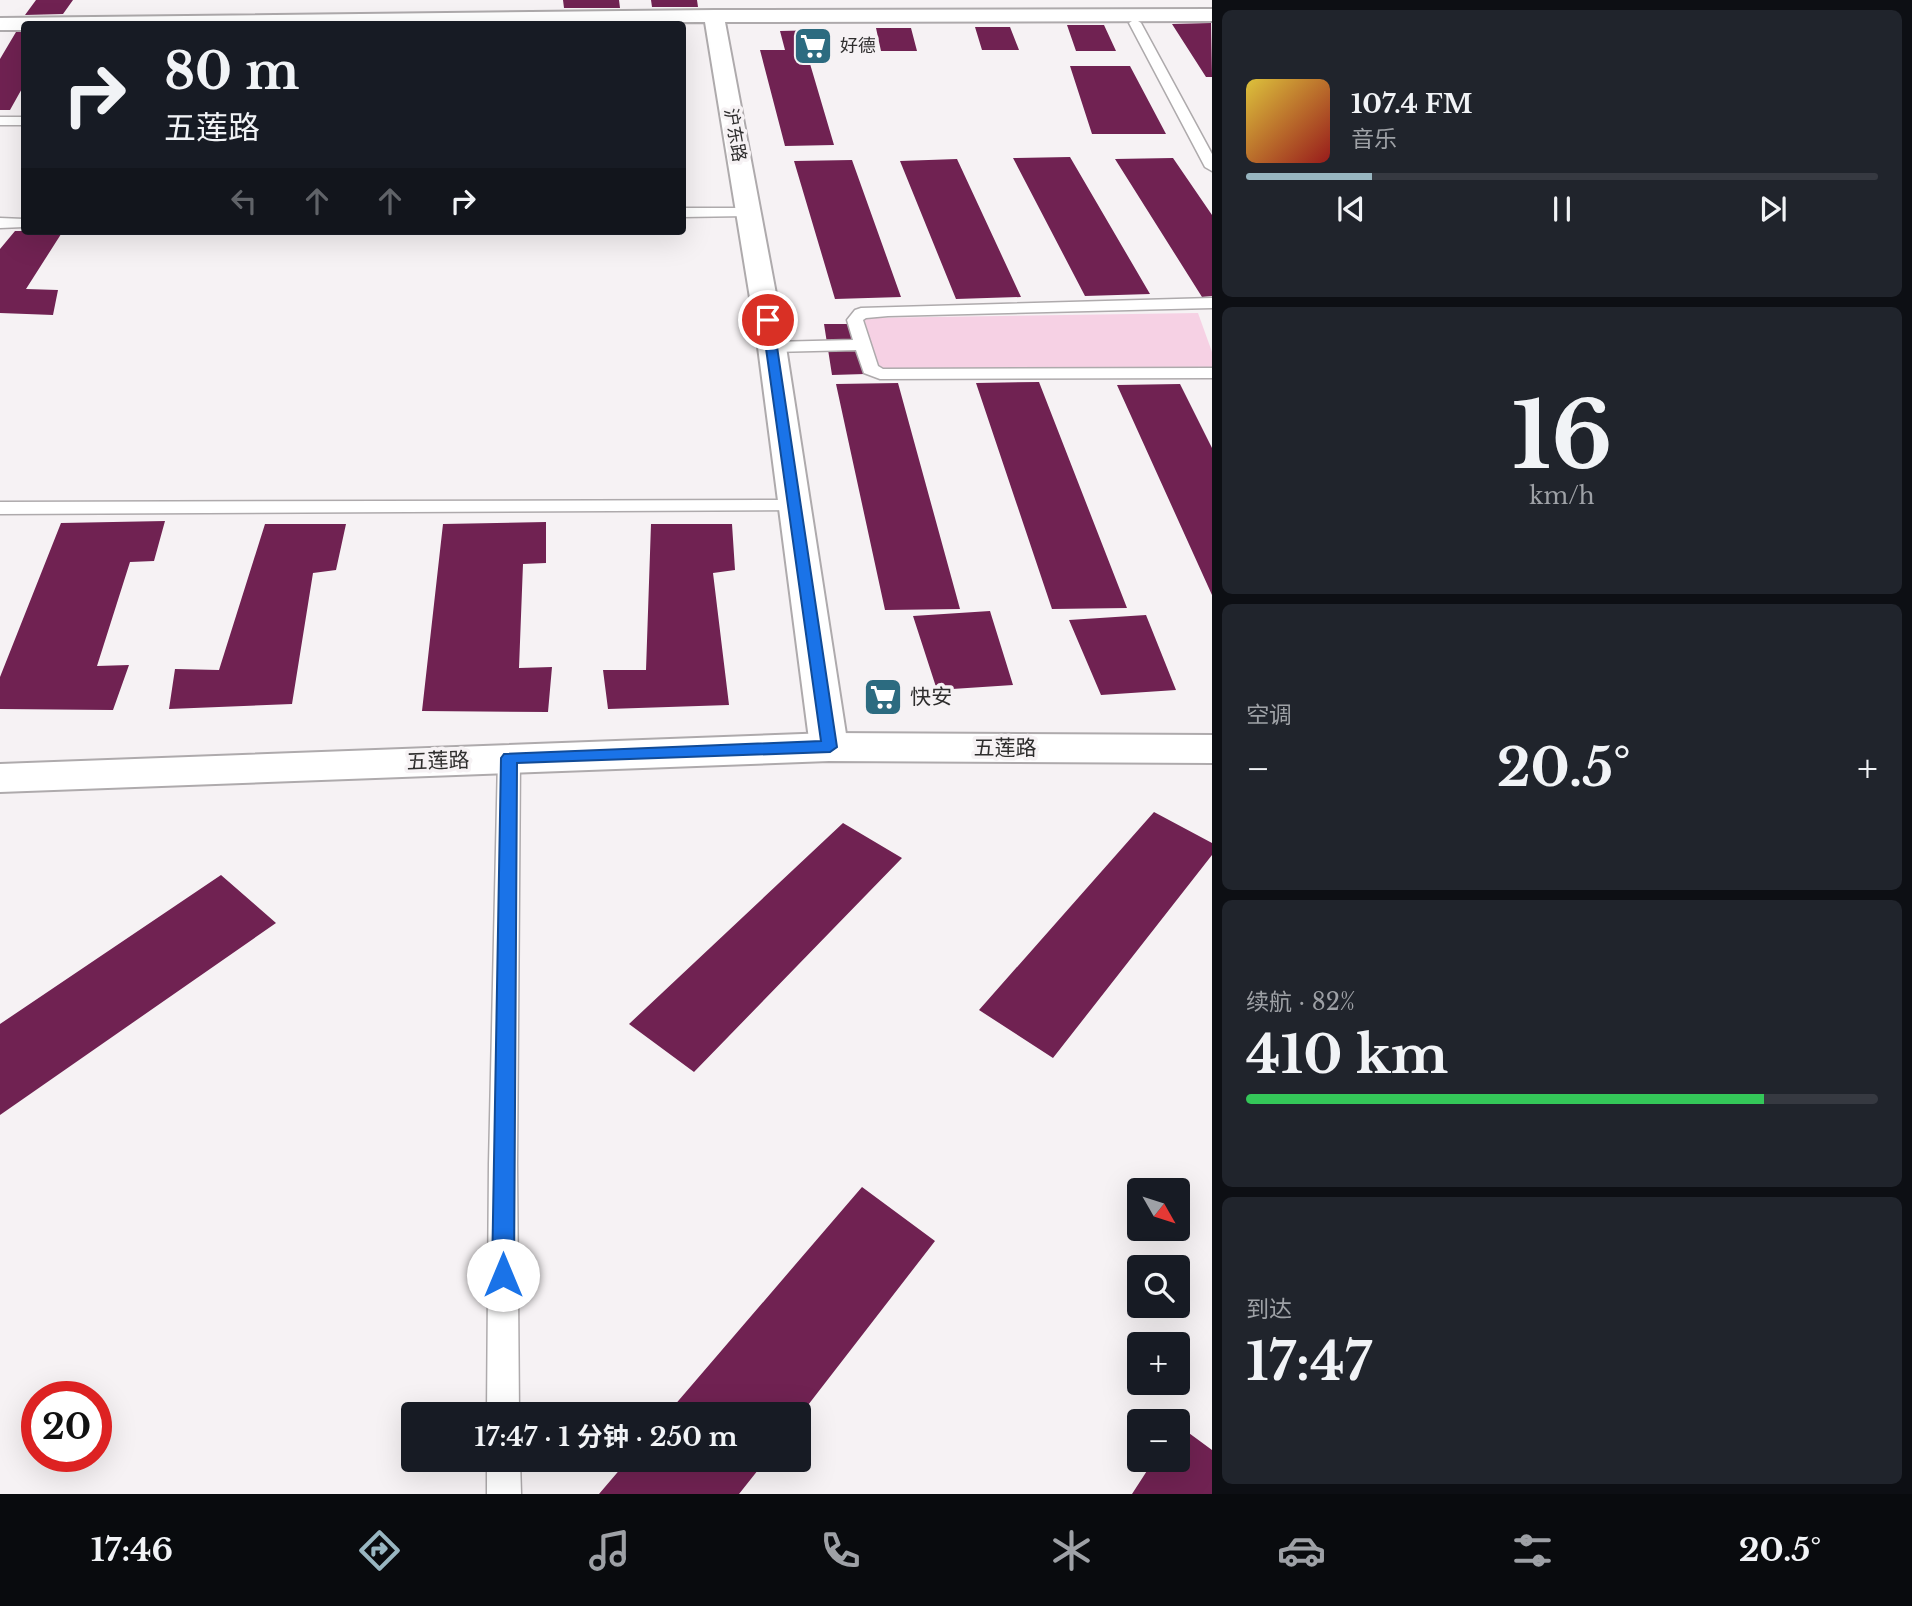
<!DOCTYPE html>
<html lang="zh">
<head>
<meta charset="utf-8">
<style>
  :root { --surface:#171b24; --page:#20242c; --text:#f1f3f6; --muted:#9ea1a6; --line:#363941; --accent:#98b6c1 }
  body { margin:0; font-family:"Libre Baskerville","Noto Sans SC",serif; background:var(--page); color:var(--text); height:100vh; display:flex; flex-direction:column; font-size:26px; white-space:nowrap }
  * { box-sizing:border-box; margin:0 }
  p { font-size:23px; color:var(--muted) }
  .icon { flex:none; width:38px; height:38px; fill:none; stroke:currentColor; stroke-width:2; stroke-linecap:round; stroke-linejoin:round }
  .map { position:relative; flex:1; overflow:hidden }
  .details { display:flex; flex-direction:column; gap:10px; padding:10px; background:#0d0f14; width:700px }
  .details>* { flex:none }
  .banner { position:absolute; left:21px; top:21px; width:665px; height:214px; border-radius:7px; box-shadow:0 7px 28px #0002; background:#171b24; color:var(--text); overflow:hidden }
  .needle { width:46px; rotate:129deg }
  .buttons { position:absolute; left:1127px; top:1178px; display:grid; gap:14px }
  .buttons a { display:grid; place-items:center; width:63px; height:63px; border-radius:7px; background:var(--surface); box-shadow:0 7px 28px #0002; font-size:35px }
  .speed { position:absolute; left:21px; top:1381px; display:flex; gap:14px; font-size:35px; font-weight:700; text-align:center }
  .speed>* { display:grid; place-content:center; width:91px; height:91px; border-radius:50%; background:var(--surface); box-shadow:0 7px 28px #0002; line-height:1 }
  .speed .limit { border:10px solid #d22; background:#fff; color:#111 }
  .pin { position:absolute; display:grid; place-items:center; width:60px; height:60px; color:#fff; margin:-30px; border:4px solid #fff; border-radius:50%; box-shadow:0 2px 7px #0007 }
  .me { position:absolute; width:77px; margin:-38px; rotate:0deg; stroke-linejoin:round; filter:drop-shadow(0 0 5px #0008) }
  .turn { display:flex; align-items:center; gap:24px; height:147px; padding:0 28px; font-size:32px }
  .turn .icon { width:91px; height:91px; stroke-width:2.5 }
  .turn b { display:block; font-size:49px; line-height:60px }
  .lanes { display:flex; align-items:center; height:66px; padding:0 28px; background:#0003; justify-content:center; gap:35px; direction:ltr }
  .lanes .off { opacity:.35 }
  .big { font-size:52px; font-weight:700; line-height:1.1 }
  .details .tile { flex:1; display:flex; flex-direction:column; justify-content:center; gap:10px; min-width:0; padding:0 24px; border-radius:10px; background:var(--page) }
  .details .dial { align-items:center; gap:0 }
  .dial b { font-size:91px; line-height:1 }
  .song { display:flex; align-items:center; gap:21px }
  .cover { width:84px; height:84px; border-radius:10px; background:linear-gradient(135deg,hsl(50 70% 55%),hsl(0 70% 35%)) }
  .played { height:7px; border-radius:4px; background:linear-gradient(90deg,var(--accent) 20%,var(--line) 20%) }
  .keys { display:flex; justify-content:space-around; direction:ltr }
  .heat { display:flex; justify-content:space-between; align-items:center; font-size:38px; direction:ltr }
  .charge { height:10px; border-radius:5px; background:linear-gradient(90deg,#34c759 82%,var(--line) 0) }
  .trip { position:absolute; left:401px; top:1402px; width:410px; height:70px; border-radius:7px; background:var(--surface); box-shadow:0 7px 28px #0002; font-weight:700; line-height:70px; text-align:center }
  .tab-bar { display:flex; height:112px; justify-content:space-around; align-items:center; background:#090b0e; color:var(--muted) }
  .tab-bar .icon { width:49px; height:49px }
  .tab-bar .active { color:var(--accent) }
  .tab-bar b { font-size:32px; color:var(--text) }
  main { display:flex; flex:1; min-height:0 }
  .map>svg:first-child { display:block }
  .green { fill:#f6d1e4 }
  .building { fill:#702252 }
  .lines { fill:none; stroke-linecap:round; stroke-linejoin:round }
  .service-casing { stroke:#aeaaac; stroke-width:3 }
  .minor-casing { stroke:#aeaaac; stroke-width:4 }
  .tertiary-casing { stroke:#aeaaac; stroke-width:4 }
  .service { fill:#fff; fill-rule:evenodd }
  .minor { fill:#fff; fill-rule:evenodd }
  .tertiary { fill:#fff; fill-rule:evenodd }
  .route { fill:#1a73e8; stroke:#114b97; stroke-width:2 }
  .labels { text-anchor:middle; stroke-width:7; stroke-linejoin:round; paint-order:stroke }
  .far-poi-label { font-size:18px; fill:#2f2e2e; stroke:#f6f2f4; text-anchor:start }
  .far-street-label { font-size:18px; fill:#2f2e2e; stroke:#f6f2f4 }
  .poi-label { font-size:21px; fill:#2f2e2e; stroke:#f6f2f4; text-anchor:start }
  .street-label { font-size:21px; fill:#2f2e2e; stroke:#f6f2f4 }
</style>
</head>
<body>
<main>
<div class="map">
<svg width="1212" height="1494" viewBox="0 0 1212 1494">
  <rect width="100%" height="100%" fill="#f6f2f4"/>
  <!-- green -->
  <path class="green" d="M1198,313L1212,352V367L878,369L864,318Z"/>
  <!-- building -->
  <path class="building" d="M36,0H73L63,14L25,15Z
    M563,0H619L620,8H564Z
    M651,0H697L698,7H652Z
    M1211,23L1212,77H1206L1172,24Z
    M1067,25H1104L1116,51H1076Z
    M975,27H1010L1019,50H982Z
    M876,28H911L917,51H881Z
    M822,30L831,57H808L834,145L785,146L760,50H785L780,31Z
    M16,32H24V85L10,110H0V59Z
    M1070,66H1130L1166,134H1092Z
    M1070,157L1150,294L1085,296L1013,158Z
    M1173,158L1212,215V296L1202,297L1115,159Z
    M957,159L1021,297L956,299L900,161Z
    M852,160L901,297L835,299L794,161Z
    M15,231H63L26,289L58,290L53,315L0,313V249Z
    M824,324H850L865,374L832,375Z
    M1039,382L1127,608L1052,609L976,383Z
    M898,383L960,609L885,610L836,384Z
    M1180,384L1212,448V595L1117,385Z
    M165,521L154,561L130,562L97,666L129,665L113,710L0,709V677L61,523Z
    M546,522V563L523,564L519,668L552,667L548,712L422,711L443,524Z
    M265,524H346L336,570L313,573L292,704L169,709L175,669L219,670Z
    M651,524H732L735,570L713,573L729,705L608,709L603,670H646Z
    M990,611L1013,685L937,690L913,616Z
    M1146,615L1176,690L1101,695L1069,620Z
    M1154,812L1212,843V855L1053,1058L979,1010Z
    M843,823L902,858L694,1072L629,1024Z
    M221,875L276,923L0,1115V1024Z
    M862,1187L935,1241L798,1418V1414H667Z
    M1178,1425L1212,1450V1494H1132L1154,1460H1178Z
    M628,1460H766L739,1494H599Z"/>
  <g class="lines">
    <!-- service casing -->
    <g class="service-casing">
      <path id="service" d="M1135,19L1141,23L1212,154V171L1205,167L1129,23Z
        M0,117H24V125H0Z
        M682,208H748L755,212L748,216L682,217Z
        M0,218L24,219V227L0,228Z
        M1212,298V308L888,316L866,318L863,320L878,366L883,369L1212,368V378L880,379L864,373L856,350L772,352L764,347L772,342L853,340L847,320L855,310L861,308Z
        M795,500L802,502L805,506L802,510L0,514V502Z
        M509,750L517,752L520,758L517,1164L519,1414H487L489,1164L498,758L501,752Z
        M487,1460H520L521,1494H487Z"/>
    </g>
    <!-- minor casing -->
    <g class="minor-casing">
      <path id="minor" d="M1212,9V21L725,22L786,347L848,747L843,757L829,761L815,757L810,747L758,347L705,22L24,24V30H0V18L714,10Z"/>
    </g>
    <!-- tertiary casing -->
    <g class="tertiary-casing">
      <path id="tertiary" d="M829,733L1212,735V763L829,761L0,792V764Z"/>
    </g>
    <!-- service -->
    <use href="#service" class="service"/>
    <!-- minor -->
    <use href="#minor" class="minor"/>
    <!-- tertiary -->
    <use href="#tertiary" class="tertiary"/>
  </g>
  <!-- route -->
  <path class="route" d="M768,316L773,320L837,747L830,752L517,763L514,1275L510,1282L503,1285L495,1282L492,1275L501,758L504,754L821,741L762,320Z"/>
  <!-- icons -->
  <defs>
    <g id="supermarket-square" transform="scale(2.0125)"><rect x="-9" y="-9" width="18" height="18" rx="4" fill="#2c6b80" stroke="#f6f2f4"/><path d="M-6-5.5h2.5l.6 2H6L4.5 2H-2.5L-4.4-4H-6ZM-1.5 3.2a1.3 1.3 0 1 0 .1 0ZM3 3.2a1.3 1.3 0 1 0 .1 0Z" fill="#fff"/></g>
  </defs>
  <g fill-rule="evenodd">
    <use href="#supermarket-square" x="813" y="46"/>
    <use href="#supermarket-square" x="883" y="697"/>
  </g>
  <g class="labels">
    <!-- far-poi labels -->
    <g class="far-poi-label">
      <text x="840" y="52">好德</text>
    </g>
    <!-- far-street labels -->
    <g class="far-street-label">
      <text transform="translate(735 135) rotate(80)" y="6">沪东路</text>
    </g>
    <!-- poi labels -->
    <g class="poi-label">
      <text x="910" y="704">快安</text>
    </g>
    <!-- street labels -->
    <g class="street-label">
      <text x="1005" y="755">五莲路</text>
      <text transform="translate(438 761) rotate(-2)" y="7">五莲路</text>
    </g>
  </g>
</svg>
<div class="buttons">
<a><svg class="needle" viewBox="-14 -14 28 28"><path d="M0-13l5 13h-10z" fill="#e53935"/><path d="M0 13l5-13h-10z" fill="#9ea1a6"/></svg></a>
<a><svg class="icon" aria-label="search" viewBox="0 0 24 24"><circle cx="10" cy="10" r="6"/><path d="M15 15l6 6"/></svg></a>
<a>+</a>
<a>−</a>
</div>
<div class="speed"><div class="limit">20</div></div>
<div class="pin" style="left:768px;top:320px;background:#d93025"><svg class="icon" aria-label="arrive" viewBox="0 0 24 24"><path d="M6 21V4h12l-3 4 3 4H6"/></svg></div>
<svg class="me" style="left:503px;top:1275px" viewBox="-20 -20 40 40"><circle r="19" fill="#fff"/><path d="M0-13L10 11 0 6-10 11z" fill="#1a73e8"/></svg>
<div class="trip">17:47 · 1 分钟 · 250 m</div>
<div class="banner">
<div class="turn"><svg class="icon" aria-label="right" viewBox="0 0 24 24"><path d="M7 20v-9h11M14 6l5 5-5 5"/></svg><div><b>80 m</b>五莲路</div></div>
<div class="lanes"><svg class="icon off" aria-label="left" viewBox="0 0 24 24"><path d="M17 20v-9H6M10 6l-5 5 5 5"/></svg><svg class="icon off" aria-label="ahead" viewBox="0 0 24 24"><path d="M12 20V5M6 11l6-6 6 6"/></svg><svg class="icon off" aria-label="ahead" viewBox="0 0 24 24"><path d="M12 20V5M6 11l6-6 6 6"/></svg><svg class="icon" aria-label="right" viewBox="0 0 24 24"><path d="M7 20v-9h11M14 6l5 5-5 5"/></svg></div>
</div>
</div>
<section class="details">
<div class="tile">
<div class="song"><i class="cover"></i><div><b>107.4 FM</b><p>音乐</p></div></div>
<div class="played"></div>
<div class="keys"><svg class="icon" aria-label="previous" viewBox="0 0 24 24"><path d="M18 5L8 12l10 7zM5 5v14"/></svg><svg class="icon" aria-label="pause" viewBox="0 0 24 24"><path d="M8 5v14M16 5v14"/></svg><svg class="icon" aria-label="next" viewBox="0 0 24 24"><path d="M6 5l10 7-10 7zM19 5v14"/></svg></div>
</div>
<div class="tile dial"><b>16</b><p>km/h</p></div>
<div class="tile"><p>空调</p>
<div class="heat"><a>−</a><b class="big">20.5°</b><a>+</a></div>
</div>
<div class="tile"><p>续航 · 82%</p><b class="big">410 km</b><div class="charge"></div></div>
<div class="tile"><p>到达</p><b class="big">17:47</b></div>
</section>
</main>
<nav class="tab-bar">
<b>17:46</b>
<svg class="icon active" aria-label="directions" viewBox="0 0 24 24"><path d="M12 3l9 9-9 9-9-9zM9 14v-3h6M13 9l2 2-2 2"/></svg>
<svg class="icon" aria-label="music" viewBox="0 0 24 24"><path d="M9 18V5l10-2v13"/><circle cx="6" cy="18" r="3"/><circle cx="16" cy="16" r="3"/></svg>
<svg class="icon" aria-label="phone" viewBox="0 0 24 24"><path d="M5 4h4l2 5-3 2q2 4 5 5l2-3 5 2v4C11 20 4 13 5 4z"/></svg>
<svg class="icon" aria-label="climate" viewBox="0 0 24 24"><path d="M12 3v18M4 7l16 10M4 17L20 7"/></svg>
<svg class="icon" aria-label="car" viewBox="0 0 24 24"><path d="M5 17H2v-5l4-1 3-4h7l3 4 3 1v5h-3M9 17h6M6 11h13"/><circle cx="7" cy="17" r="2"/><circle cx="17" cy="17" r="2"/></svg>
<svg class="icon" aria-label="filters" viewBox="0 0 24 24"><path d="M4 7h16M4 17h16"/><circle cx="9" cy="7" r="2"/><circle cx="15" cy="17" r="2"/></svg>
<b>20.5°</b>
</nav>
</body>
</html>
